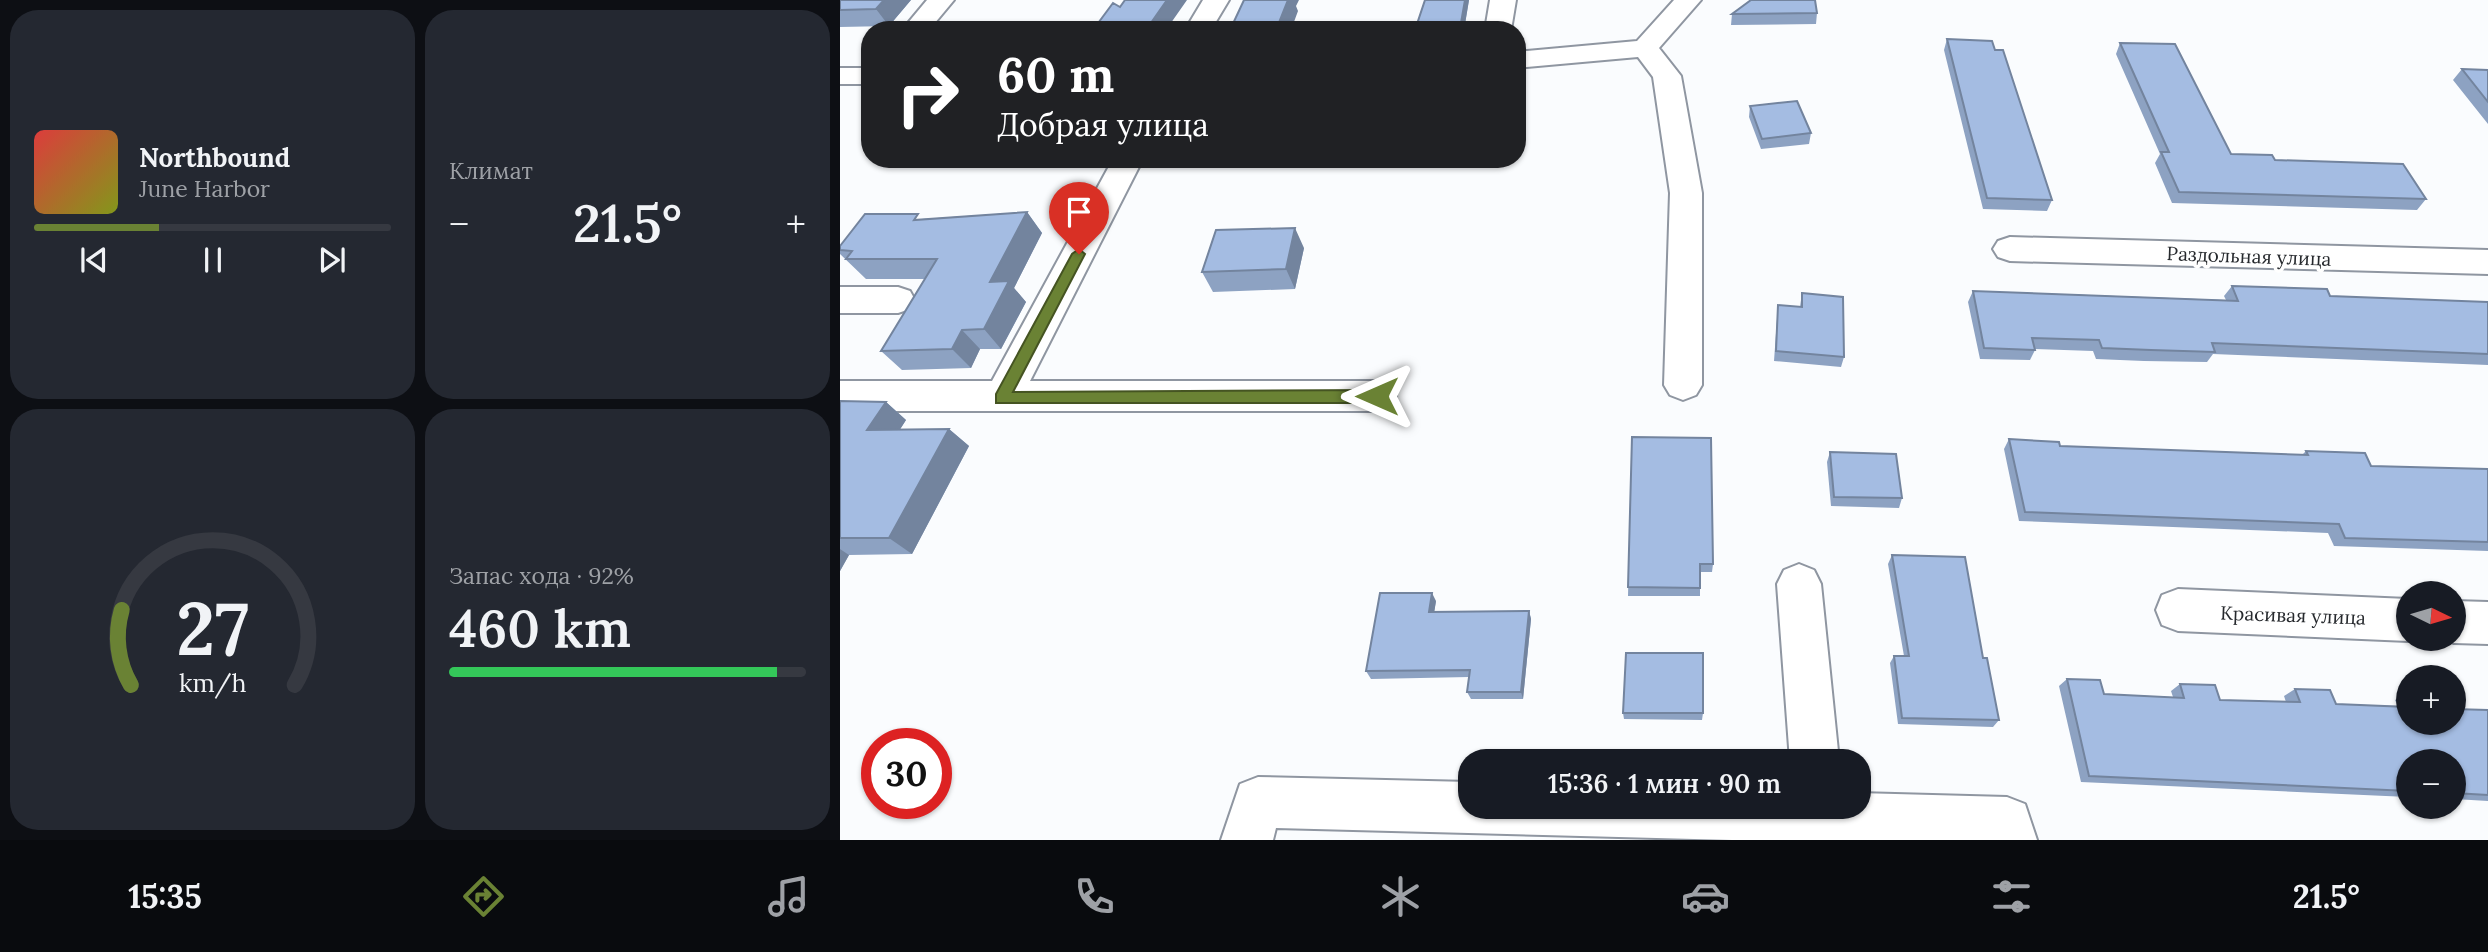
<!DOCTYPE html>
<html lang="ru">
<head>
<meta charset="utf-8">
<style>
  :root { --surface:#171b24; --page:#242831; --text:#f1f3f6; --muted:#9ea1a6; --line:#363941; --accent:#6a8234 }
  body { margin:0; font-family:Lora,serif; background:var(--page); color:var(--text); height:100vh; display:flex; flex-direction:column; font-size:26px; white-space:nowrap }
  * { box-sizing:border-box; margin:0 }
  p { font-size:23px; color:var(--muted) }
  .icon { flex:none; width:38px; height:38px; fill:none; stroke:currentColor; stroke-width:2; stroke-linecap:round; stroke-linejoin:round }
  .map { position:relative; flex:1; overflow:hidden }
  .side { display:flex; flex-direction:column; gap:10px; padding:10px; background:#0d0f14; width:840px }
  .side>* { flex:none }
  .banner { position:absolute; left:21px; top:21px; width:665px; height:147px; border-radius:28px; box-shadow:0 2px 5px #0004; background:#202124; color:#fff; overflow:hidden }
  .needle { width:46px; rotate:95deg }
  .tools { position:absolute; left:1556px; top:581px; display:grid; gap:14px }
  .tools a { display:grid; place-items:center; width:70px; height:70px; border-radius:50%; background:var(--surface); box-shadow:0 2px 5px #0004; font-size:35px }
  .speed { position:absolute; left:21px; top:728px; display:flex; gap:14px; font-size:35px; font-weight:700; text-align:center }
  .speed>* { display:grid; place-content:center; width:91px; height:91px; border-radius:50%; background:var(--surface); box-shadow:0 2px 5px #0004; line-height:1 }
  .speed .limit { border:10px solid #d22; background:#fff; color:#111 }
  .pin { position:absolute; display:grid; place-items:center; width:60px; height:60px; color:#fff; margin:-72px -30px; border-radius:50% 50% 50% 0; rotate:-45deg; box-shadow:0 0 7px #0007 }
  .pin .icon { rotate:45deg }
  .me { position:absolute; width:77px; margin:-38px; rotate:270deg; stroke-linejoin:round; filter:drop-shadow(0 0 5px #0008) }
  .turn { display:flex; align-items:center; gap:24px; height:147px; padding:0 21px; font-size:32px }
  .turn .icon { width:91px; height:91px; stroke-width:2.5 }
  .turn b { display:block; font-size:49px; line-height:60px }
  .big { font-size:52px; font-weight:600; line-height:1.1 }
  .side .tile { flex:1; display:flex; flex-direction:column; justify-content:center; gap:10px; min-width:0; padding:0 24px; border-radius:28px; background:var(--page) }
  .side .dial { align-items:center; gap:0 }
  .dial svg { height:182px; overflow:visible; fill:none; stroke:var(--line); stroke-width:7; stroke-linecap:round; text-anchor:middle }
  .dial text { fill:var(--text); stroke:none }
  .song { display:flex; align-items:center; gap:21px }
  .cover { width:84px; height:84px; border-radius:10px; background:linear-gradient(135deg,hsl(0 70% 55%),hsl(70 70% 35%)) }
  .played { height:7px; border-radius:4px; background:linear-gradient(90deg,var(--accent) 35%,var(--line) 35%) }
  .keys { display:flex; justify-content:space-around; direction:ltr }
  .heat { display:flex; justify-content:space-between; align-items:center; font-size:38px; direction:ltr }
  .charge { height:10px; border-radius:5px; background:linear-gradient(90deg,#34c759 92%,var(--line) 0) }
  .side .tiles { flex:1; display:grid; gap:10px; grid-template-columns:repeat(2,1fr) }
  .trip { position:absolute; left:618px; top:749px; width:413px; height:70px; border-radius:28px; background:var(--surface); box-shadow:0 2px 5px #0004; font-weight:600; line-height:70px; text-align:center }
  .tab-bar { display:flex; height:112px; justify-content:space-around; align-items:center; background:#090b0e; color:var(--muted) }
  .tab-bar .icon { width:49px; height:49px }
  .tab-bar .current { color:var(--accent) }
  .tab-bar b { font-size:32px; color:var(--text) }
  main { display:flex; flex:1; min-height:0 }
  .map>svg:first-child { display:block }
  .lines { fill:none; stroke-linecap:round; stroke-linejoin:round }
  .street-casing { stroke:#8f96a1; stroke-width:4 }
  .street { fill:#fff; fill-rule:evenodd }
  .wall { fill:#8da2c2 }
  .shaded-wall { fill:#73849e }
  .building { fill:#a4bce2; stroke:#73849e; stroke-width:2 }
  .route { fill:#6a8234; stroke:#455422; stroke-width:2 }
  .labels { text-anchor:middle; stroke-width:7; stroke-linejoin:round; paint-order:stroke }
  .street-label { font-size:19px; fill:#26292d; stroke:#fff }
</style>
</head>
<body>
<main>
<section class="side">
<div class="tiles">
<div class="tile">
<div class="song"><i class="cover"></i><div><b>Northbound</b><p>June Harbor</p></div></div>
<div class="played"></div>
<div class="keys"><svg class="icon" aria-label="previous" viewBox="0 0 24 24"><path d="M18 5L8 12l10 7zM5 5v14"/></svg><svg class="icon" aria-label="pause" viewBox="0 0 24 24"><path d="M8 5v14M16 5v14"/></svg><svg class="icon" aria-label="next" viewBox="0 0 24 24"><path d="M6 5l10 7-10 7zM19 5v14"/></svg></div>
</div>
<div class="tile"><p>Климат</p>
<div class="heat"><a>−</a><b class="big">21.5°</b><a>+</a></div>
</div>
<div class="tile dial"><svg viewBox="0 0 100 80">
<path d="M14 69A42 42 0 1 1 86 69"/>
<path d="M14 69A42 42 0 0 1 10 36" stroke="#6a8234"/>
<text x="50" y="56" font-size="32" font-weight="700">27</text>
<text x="50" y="72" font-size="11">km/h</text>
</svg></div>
<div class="tile"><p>Запас хода · 92%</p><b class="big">460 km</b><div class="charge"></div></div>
</div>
</section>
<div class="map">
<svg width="1648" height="840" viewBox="0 0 1648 840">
  <rect width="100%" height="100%" fill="#fafcfe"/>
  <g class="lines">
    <!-- street casing -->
    <g class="street-casing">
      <path id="street" d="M87,0H114L89,30H62Z
        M363,0H389L371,30H345Z
        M650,0H676L671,30H645Z
        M834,0H861L819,48L841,76L862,193V385L856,395L843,400L830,395L824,385L830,193L813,77L798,57L677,68V52L797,41Z
        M0,68H30V84H0Z
        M273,159H303L190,381H537L550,385L556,396L550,407L537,411H0V381H152Z
        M1170,237L1648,250V274L1170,261L1158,257L1153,249L1158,241Z
        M0,287H58L70,291L75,300L70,309L58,313H0Z
        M959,564L974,570L981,584L999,761H950L937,584L944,570Z
        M1338,589L1568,599V639H1574L1568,641L1338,631L1322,625L1316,610L1322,595Z
        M1614,601L1648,602V644L1614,643L1603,639H1614Z
        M418,777L630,782V807H1018V793L1167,797L1185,804L1197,840H892L436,828L433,840H381L400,784Z"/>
    </g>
    <!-- street -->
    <use href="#street" class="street"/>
  </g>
  <!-- wall -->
  <path class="wall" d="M0,0H71L49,26L0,27Z
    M585,0H629L624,30H579L577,24Z
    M977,13L976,24L891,25L892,14Z
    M1107,39L1212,200L1207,211L1143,209L1104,50Z
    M1280,43L1391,154L1435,160L1586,199L1577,210L1332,203L1315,163L1320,154L1276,54Z
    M1622,69L1648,70V124L1613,80Z
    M910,106L971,133L969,144L921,149L909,117Z
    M187,212L202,233L174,288L186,302L161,349H140L131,368L62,370L41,351L85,279H26L0,254V246L82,219Z
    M464,248L455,289L373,292L362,272Z
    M1392,286L1490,296L1648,302V365L1373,354L1367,362L1304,361L1256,359L1253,351L1195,349V350L1190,360L1140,359L1128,302L1133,291L1386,300L1384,296Z
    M962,293L1004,357L1001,367L934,361L938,305L960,307Z
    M0,401L46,402L66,420L60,429H109L129,446L72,554L9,555L0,571Z
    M792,437L873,564L872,572H860V596H788Z
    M1169,439L1220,446L1462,455L1466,451L1531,466L1648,469V551L1494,546L1488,533L1179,521L1164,449Z
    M990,452L1062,498L1059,508L991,506L987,462Z
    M1052,555L1143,658L1159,720L1153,727L1058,724L1050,663L1054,656H1064L1048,564Z
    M596,601L594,612L689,611L691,619L683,699H631L627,692L629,677L531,679L526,671Z
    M1227,679L1264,694L1333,697L1331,691L1340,684L1380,700L1446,702L1444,696L1455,689L1496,704L1558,706L1555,700L1568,693V723L1648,710V801L1614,799V761H1568V797L1241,782L1219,686Z
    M783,713H863L862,720L784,719Z"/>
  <!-- shaded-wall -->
  <path class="shaded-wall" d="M44,0H71L49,26L36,9Z
    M327,0H347L326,30H306Z
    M448,0H459L456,6L458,11L451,30H436Z
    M625,0H629L624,30H622L621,23Z
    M187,212L202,233L174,288L186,302L161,349L144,329L150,282Z
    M455,228L464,248L455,289L446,269Z
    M122,330L140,349L131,368L112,349Z
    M46,402L66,420L49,447L27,430Z
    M109,429L129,446L72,554L49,538Z
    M0,549L9,555L0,571Z
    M592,593L596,601L593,620L589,612Z
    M689,611L691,619L683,699L681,692Z"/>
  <!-- building -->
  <path class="building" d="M0,0H44L36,9L0,10Z
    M285,0H327L306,30H253L273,3L280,7Z
    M404,0H448L436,30H390Z
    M585,0H625L621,23L577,24Z
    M911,0H975L977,13L892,14Z
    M1107,39L1152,41L1155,50H1163L1212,200L1147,198Z
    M1280,43L1335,44L1391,154L1432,155L1435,160L1563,164L1586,199L1339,192L1321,152H1329Z
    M1622,69L1648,70V102Z
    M957,101L971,133L922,139L910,106Z
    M187,212L150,282L169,281L144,329L122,330L112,349L41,351L97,259H6L12,251L0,250V246L25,214H78L74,220Z
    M455,228L446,269L362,272L376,230Z
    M1392,286L1487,289L1490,296L1648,302V354L1372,343L1375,352L1311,350L1262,348L1259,340L1192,338L1195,350L1144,348L1133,291L1398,301Z
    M962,293L1003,297L1004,357L936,351L938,305L962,307Z
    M0,401L46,402L27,430L109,429L49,538H0Z
    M792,437L871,438L873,564H860V588L788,587Z
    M1169,439L1219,442L1220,446L1468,455L1466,451L1525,453L1531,466L1648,469V542L1505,538L1499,524L1185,512Z
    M990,452L1056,454L1062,498L994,497Z
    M1052,555L1125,557L1143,658H1147L1159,720L1062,718L1054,656H1069Z
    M540,593H592L589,612L689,611L681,692H627L630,670L526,671Z
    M786,653H863V713H783Z
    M1227,679L1260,680L1264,694L1344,698L1340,684L1375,685L1380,700L1460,702L1455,689L1490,690L1496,704L1568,707V723H1614V709L1648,710V795L1614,793V761H1568V791L1249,776Z"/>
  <!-- route -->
  <path class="route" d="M239,249L245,254L173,392L537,390L545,396L537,403H156V394L232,254Z"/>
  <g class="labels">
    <!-- street labels -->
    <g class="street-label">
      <text transform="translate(1409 256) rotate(2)" y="7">Раздольная улица</text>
      <text transform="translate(1453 615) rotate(2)" y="7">Красивая улица</text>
    </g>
  </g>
</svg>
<div class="tools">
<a><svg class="needle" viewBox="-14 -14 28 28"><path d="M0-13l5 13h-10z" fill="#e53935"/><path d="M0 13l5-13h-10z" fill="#9ea1a6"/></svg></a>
<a>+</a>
<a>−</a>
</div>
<div class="speed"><div class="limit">30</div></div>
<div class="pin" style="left:239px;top:254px;background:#d93025"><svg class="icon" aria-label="arrive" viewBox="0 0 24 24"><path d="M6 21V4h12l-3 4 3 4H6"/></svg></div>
<svg class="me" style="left:537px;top:396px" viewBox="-20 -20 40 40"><path d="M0-17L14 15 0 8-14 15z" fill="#6a8234" stroke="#fff" stroke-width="4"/></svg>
<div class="trip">15:36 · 1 мин · 90 m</div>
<div class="banner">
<div class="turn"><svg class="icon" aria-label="right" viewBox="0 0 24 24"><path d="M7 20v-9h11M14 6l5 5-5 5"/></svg><div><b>60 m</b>Добрая улица</div></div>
</div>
</div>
</main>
<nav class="tab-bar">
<b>15:35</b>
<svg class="icon current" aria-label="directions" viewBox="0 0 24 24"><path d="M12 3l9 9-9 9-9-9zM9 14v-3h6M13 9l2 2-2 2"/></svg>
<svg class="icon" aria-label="music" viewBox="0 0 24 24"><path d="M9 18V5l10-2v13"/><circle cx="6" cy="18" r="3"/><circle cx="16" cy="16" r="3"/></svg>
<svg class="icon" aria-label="phone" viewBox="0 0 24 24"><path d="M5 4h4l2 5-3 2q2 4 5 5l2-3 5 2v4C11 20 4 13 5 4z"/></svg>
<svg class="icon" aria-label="climate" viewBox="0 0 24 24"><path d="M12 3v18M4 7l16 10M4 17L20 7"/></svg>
<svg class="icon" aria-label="car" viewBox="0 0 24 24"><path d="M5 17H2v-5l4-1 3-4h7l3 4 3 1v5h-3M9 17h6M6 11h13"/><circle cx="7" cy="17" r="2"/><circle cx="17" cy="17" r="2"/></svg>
<svg class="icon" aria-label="filters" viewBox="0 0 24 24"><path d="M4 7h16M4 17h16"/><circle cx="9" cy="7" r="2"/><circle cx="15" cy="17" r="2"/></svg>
<b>21.5°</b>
</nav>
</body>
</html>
